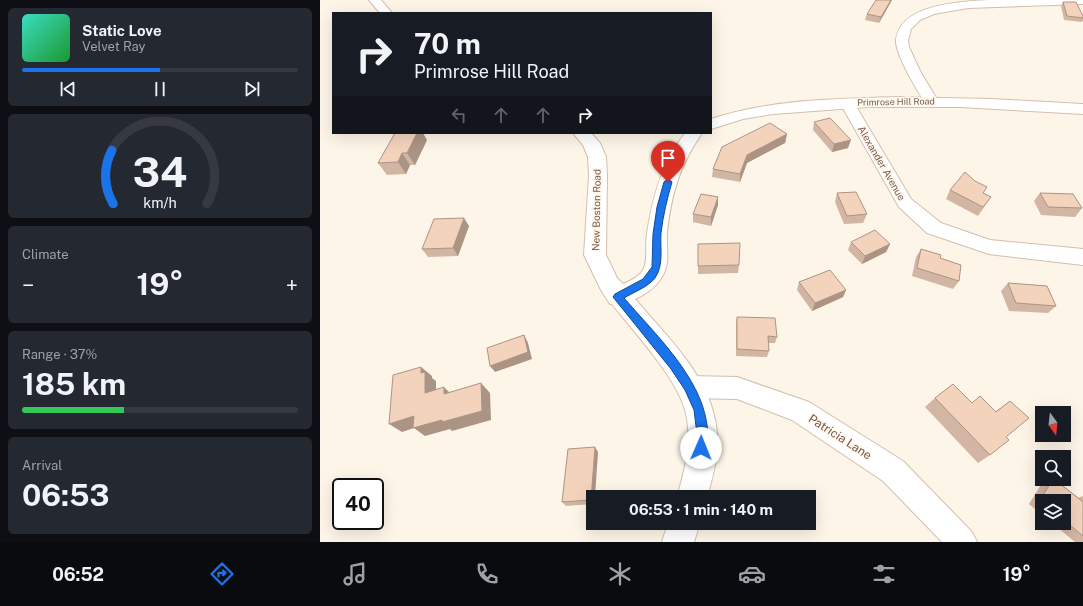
<!DOCTYPE html>
<html lang="en">
<head>
<meta charset="utf-8">
<style>
  :root { --surface:#171b24; --page:#242831; --text:#f1f3f6; --muted:#9ea1a6; --line:#363941; --accent:#1a73e8 }
  body { margin:0; font-family:"Public Sans",sans-serif; background:var(--page); color:var(--text); height:100vh; display:flex; flex-direction:column; font-size:15px; white-space:nowrap }
  * { box-sizing:border-box; margin:0 }
  p { font-size:13px; color:var(--muted) }
  .icon { flex:none; width:22px; height:22px; fill:none; stroke:currentColor; stroke-width:2; stroke-linecap:round; stroke-linejoin:round }
  .map { position:relative; flex:1; overflow:hidden }
  .drawer { display:flex; flex-direction:column; gap:8px; padding:8px; background:#0d0f14; width:320px }
  .drawer>* { flex:none }
  .top-card { position:absolute; left:12px; top:12px; width:380px; height:122px; border-radius:0px; box-shadow:0 4px 16px #0002; background:#171b24; color:var(--text); overflow:hidden }
  .needle { width:26px; rotate:165deg }
  .buttons { position:absolute; left:715px; top:406px; display:grid; gap:8px }
  .buttons a { display:grid; place-items:center; width:36px; height:36px; border-radius:0px; background:var(--surface); box-shadow:0 4px 16px #0002; font-size:20px }
  .speed { position:absolute; left:12px; top:478px; display:flex; gap:8px; font-size:20px; font-weight:700; text-align:center }
  .speed>* { display:grid; place-content:center; width:52px; height:52px; border-radius:50%; background:var(--surface); box-shadow:0 4px 16px #0002; line-height:1 }
  .speed .limit { border:2px solid #111; border-radius:6px; background:#fff; color:#111 }
  .pin { position:absolute; display:grid; place-items:center; width:34px; height:34px; color:#fff; margin:-41px -17px; border-radius:50% 50% 50% 0; rotate:-45deg; box-shadow:0 0 4px #0007 }
  .pin .icon { rotate:45deg }
  .me { position:absolute; width:44px; margin:-22px; rotate:1deg; stroke-linejoin:round; filter:drop-shadow(0 0 3px #0008) }
  .turn { display:flex; align-items:center; gap:14px; height:84px; padding:0 16px; font-size:18px }
  .turn .icon { width:52px; height:52px; stroke-width:2.5 }
  .turn b { display:block; font-size:28px; line-height:34px }
  .lanes { display:flex; align-items:center; height:38px; padding:0 16px; background:#0003; justify-content:center; gap:20px; direction:ltr }
  .lanes .off { opacity:.35 }
  .big { font-size:30px; font-weight:700; line-height:1.1 }
  .drawer .tile { flex:1; display:flex; flex-direction:column; justify-content:center; gap:6px; min-width:0; padding:0 14px; border-radius:6px; background:var(--page) }
  .drawer .dial { align-items:center; gap:0 }
  .dial svg { height:104px; overflow:visible; fill:none; stroke:var(--line); stroke-width:7; stroke-linecap:round; text-anchor:middle }
  .dial text { fill:var(--text); stroke:none }
  .song { display:flex; align-items:center; gap:12px }
  .cover { width:48px; height:48px; border-radius:6px; background:linear-gradient(135deg,hsl(170 70% 55%),hsl(130 70% 35%)) }
  .played { height:4px; border-radius:2px; background:linear-gradient(90deg,var(--accent) 50%,var(--line) 50%) }
  .keys { display:flex; justify-content:space-around; direction:ltr }
  .heat { display:flex; justify-content:space-between; align-items:center; font-size:22px; direction:ltr }
  .charge { height:6px; border-radius:3px; background:linear-gradient(90deg,#34c759 37%,var(--line) 0) }
  .trip { position:absolute; left:266px; top:490px; width:230px; height:40px; border-radius:0px; background:var(--surface); box-shadow:0 4px 16px #0002; font-weight:700; line-height:40px; text-align:center }
  .tab-bar { display:flex; height:64px; justify-content:space-around; align-items:center; background:#090b0e; color:var(--muted) }
  .tab-bar .icon { width:28px; height:28px }
  .tab-bar .active { color:var(--accent) }
  .tab-bar b { font-size:18px; color:var(--text) }
  main { display:flex; flex:1; min-height:0 }
  .map>svg:first-child { display:block }
  .lines { fill:none; stroke-linecap:round; stroke-linejoin:round }
  .street-casing { stroke:#d3beae; stroke-width:2 }
  .secondary-casing { stroke:#d6beab; stroke-width:2 }
  .street { fill:#fff; fill-rule:evenodd }
  .secondary { fill:#fff; fill-rule:evenodd }
  .wall { fill:#d2b5a3 }
  .shaded-wall { fill:#ab9484 }
  .building { fill:#f4d3bd; stroke:#ab9484 }
  .route { fill:#1a73e8; stroke:#114b97 }
  .labels { text-anchor:middle; stroke-width:3.5; stroke-linejoin:round; paint-order:stroke }
  .far-street-label { font-size:9px; fill:#795a49; stroke:#fff8ef }
  .street-label { font-size:10px; fill:#795a49; stroke:#fff8ef }
  .near-street-label { font-size:12px; fill:#795a49; stroke:#fff8ef }
</style>
</head>
<body>
<main>
<section class="drawer">
<div class="tile">
<div class="song"><i class="cover"></i><div><b>Static Love</b><p>Velvet Ray</p></div></div>
<div class="played"></div>
<div class="keys"><svg class="icon" aria-label="previous" viewBox="0 0 24 24"><path d="M18 5L8 12l10 7zM5 5v14"/></svg><svg class="icon" aria-label="pause" viewBox="0 0 24 24"><path d="M8 5v14M16 5v14"/></svg><svg class="icon" aria-label="next" viewBox="0 0 24 24"><path d="M6 5l10 7-10 7zM19 5v14"/></svg></div>
</div>
<div class="tile dial"><svg viewBox="0 0 100 80">
<path d="M14 69A42 42 0 1 1 86 69"/>
<path d="M14 69A42 42 0 0 1 13 28" stroke="#1a73e8"/>
<text x="50" y="56" font-size="32" font-weight="700">34</text>
<text x="50" y="72" font-size="11">km/h</text>
</svg></div>
<div class="tile"><p>Climate</p>
<div class="heat"><a>−</a><b class="big">19°</b><a>+</a></div>
</div>
<div class="tile"><p>Range · 37%</p><b class="big">185 km</b><div class="charge"></div></div>
<div class="tile"><p>Arrival</p><b class="big">06:53</b></div>
</section>
<div class="map">
<svg width="763" height="542" viewBox="0 0 763 542">
  <rect width="100%" height="100%" fill="#fdf5e7"/>
  <g class="lines">
    <!-- street casing -->
    <g class="street-casing">
      <path id="street" d="M667,0H763V4L648,8L614,14L600,20L591,29L588,41L589,47L600,71L618,101L616,104L611,105L606,104C598,92 575,54 576,40C580,4 639,2 667,0Z
        M527,99L532,100L534,103L591,199L621,223L670,240L763,249V265L669,254L607,233L579,207L520,103L522,100Z
        M369,376L417,377L489,402L583,461L652,532L657,542H622L563,481L472,420L417,399L369,398L361,395L357,387L361,379Z"/>
    </g>
    <!-- secondary casing -->
    <g class="secondary-casing">
      <path id="secondary" d="M49,0H61L72,13H60Z
        M578,97L671,99L763,104V114L640,107H548L453,114L423,119L391,129V119C451,99 516,99 578,97Z
        M253,133H271L280,143L286,157L287,175L286,255L297,278L303,284C310,281 321,276 324,268C328,258 325,245 327,234C332,198 342,163 365,133H382C360,165 351,194 347,233C346,246 350,261 344,273C338,286 328,293 315,299C348,338 393,379 397,433C399,454 393,477 387,497H357C365,470 373,438 365,410C356,377 314,332 292,304H290L281,290L264,255L269,175L268,157L263,145Z
        M348,523H380L374,542H342Z"/>
    </g>
    <!-- street -->
    <use href="#street" class="street"/>
    <!-- secondary -->
    <use href="#secondary" class="secondary"/>
  </g>
  <!-- wall -->
  <path class="wall" d="M572,0L559,23L545,20L547,14Z
    M743,2L763,16V20L762,22L744,20L741,6Z
    M494,122L528,148L512,152L493,130Z
    M467,134L465,143L427,163L420,182L392,177L393,169Z
    M107,140L95,165H90L86,174L67,175L58,163Z
    M630,190L663,193L671,197L658,216L626,199Z
    M517,193L547,214L543,223L524,224L515,202Z
    M720,193L762,208L755,217L721,215L714,201Z
    M398,205L391,226L373,222V214Z
    M149,226L138,256L108,257L102,249Z
    M531,242L570,244L566,252L542,264L528,250Z
    M378,244L419,265L418,273L378,274Z
    M601,249L620,258L639,281L633,289L592,276L596,257Z
    M479,282L526,290L523,297L492,311L477,290Z
    M688,283L736,306L728,313L689,311L681,291Z
    M417,317L457,337L455,343H448L449,351L447,357L416,356V323Z
    M615,398L652,403L676,411L690,401L686,437L670,455L658,463L605,407Z
    M278,452L273,497V504L246,506L242,502Z
    M732,479H734L759,498L760,497L763,496V542H755L732,523H744V501H722V515L709,504L722,483Z"/>
  <!-- shaded-wall -->
  <path class="shaded-wall" d="M571,0H572L559,23L561,17Z
    M97,133H103L107,140L95,165L87,153Z
    M467,134L465,143L427,163L420,182V174L427,155Z
    M531,140L528,148L512,152L514,144Z
    M82,153L90,165L86,174L78,162Z
    M398,197V205L391,226V217Z
    M144,218L149,226L138,256L133,248Z
    M570,244L566,252L542,264L545,256Z
    M526,290L523,297L492,311L495,303Z
    M204,335L208,343L212,359L175,372L170,366Z
    M101,367L112,376V378L116,381V402L105,393L101,373Z
    M161,383L170,393L171,420L132,431L130,429L105,436L94,428L82,432L69,424L94,416L122,420Z
    M124,387L134,397L124,394Z
    M275,447L278,452L275,497H273V502L271,500Z"/>
  <!-- building -->
  <path class="building" d="M556,0H571L561,17L547,14Z
    M743,2H756L763,16V18L747,16Z
    M510,118L531,140L514,144L494,122Z
    M450,123L467,134L427,155L420,174L393,169L402,147Z
    M75,133H97L87,153H82L78,162L58,163Z
    M645,172L655,181L667,187L663,193L671,197L663,207L630,190Z
    M536,192L547,214L527,216L517,193Z
    M720,193L753,194L762,208L728,207Z
    M381,194L398,197L391,217L373,214Z
    M144,218L133,248L102,249L114,219Z
    M555,230L570,244L545,256L531,242Z
    M420,243L419,265L378,266V244Z
    M601,249L621,255L620,258L641,265L639,281L597,268Z
    M510,270L526,290L495,303L479,282Z
    M688,283L727,286L736,306L696,303Z
    M417,317L455,318L457,337L448,336L449,351L417,349Z
    M204,335L208,352L170,366L167,348Z
    M101,367V373L105,372V393L124,387V394L161,383L162,411L122,422V420L93,428L94,416L69,424L73,375Z
    M633,384L652,403L660,396L676,412L690,401L709,418L686,437L689,440L670,455L615,398Z
    M275,447L271,500L242,502L248,449Z
    M733,479H734L763,502V536L744,520V501H722V502L720,500Z"/>
  <!-- route -->
  <path class="route" d="M348,179L352,182C347,199 343,216 341,233C340,248 344,265 335,278C328,287 314,292 304,298C335,334 381,377 387,425C388,434 389,443 385,452L381,453L377,452L375,448L377,434L374,410L365,390L351,369L293,297L295,294L323,279L332,267L333,234L337,207L344,182Z"/>
  <g class="labels">
    <!-- far-street labels -->
    <g class="far-street-label">
      <text transform="translate(576 102) rotate(-1)" y="3">Primrose Hill Road</text>
    </g>
    <!-- street labels -->
    <g class="street-label">
      <text transform="translate(562 163) rotate(60)" y="4">Alexander Avenue</text>
      <text transform="translate(276 210) rotate(-89)" y="4">New Boston Road</text>
    </g>
    <!-- near-street labels -->
    <g class="near-street-label">
      <text transform="translate(520 437) rotate(33)" y="4">Patricia Lane</text>
    </g>
  </g>
</svg>
<div class="buttons">
<a><svg class="needle" viewBox="-14 -14 28 28"><path d="M0-13l5 13h-10z" fill="#e53935"/><path d="M0 13l5-13h-10z" fill="#9ea1a6"/></svg></a>
<a><svg class="icon" aria-label="search" viewBox="0 0 24 24"><circle cx="10" cy="10" r="6"/><path d="M15 15l6 6"/></svg></a>
<a><svg class="icon" aria-label="layers" viewBox="0 0 24 24"><path d="M12 4l9 5-9 5-9-5zM3 14l9 5 9-5"/></svg></a>
</div>
<div class="speed"><div class="limit">40</div></div>
<div class="pin" style="left:348px;top:182px;background:#d93025"><svg class="icon" aria-label="arrive" viewBox="0 0 24 24"><path d="M6 21V4h12l-3 4 3 4H6"/></svg></div>
<svg class="me" style="left:381px;top:448px" viewBox="-20 -20 40 40"><circle r="19" fill="#fff"/><path d="M0-13L10 11 0 6-10 11z" fill="#1a73e8"/></svg>
<div class="trip">06:53 · 1 min · 140 m</div>
<div class="top-card">
<div class="turn"><svg class="icon" aria-label="right" viewBox="0 0 24 24"><path d="M7 20v-9h11M14 6l5 5-5 5"/></svg><div><b>70 m</b>Primrose Hill Road</div></div>
<div class="lanes"><svg class="icon off" aria-label="left" viewBox="0 0 24 24"><path d="M17 20v-9H6M10 6l-5 5 5 5"/></svg><svg class="icon off" aria-label="ahead" viewBox="0 0 24 24"><path d="M12 20V5M6 11l6-6 6 6"/></svg><svg class="icon off" aria-label="ahead" viewBox="0 0 24 24"><path d="M12 20V5M6 11l6-6 6 6"/></svg><svg class="icon" aria-label="right" viewBox="0 0 24 24"><path d="M7 20v-9h11M14 6l5 5-5 5"/></svg></div>
</div>
</div>
</main>
<nav class="tab-bar">
<b>06:52</b>
<svg class="icon active" aria-label="directions" viewBox="0 0 24 24"><path d="M12 3l9 9-9 9-9-9zM9 14v-3h6M13 9l2 2-2 2"/></svg>
<svg class="icon" aria-label="music" viewBox="0 0 24 24"><path d="M9 18V5l10-2v13"/><circle cx="6" cy="18" r="3"/><circle cx="16" cy="16" r="3"/></svg>
<svg class="icon" aria-label="phone" viewBox="0 0 24 24"><path d="M5 4h4l2 5-3 2q2 4 5 5l2-3 5 2v4C11 20 4 13 5 4z"/></svg>
<svg class="icon" aria-label="climate" viewBox="0 0 24 24"><path d="M12 3v18M4 7l16 10M4 17L20 7"/></svg>
<svg class="icon" aria-label="car" viewBox="0 0 24 24"><path d="M5 17H2v-5l4-1 3-4h7l3 4 3 1v5h-3M9 17h6M6 11h13"/><circle cx="7" cy="17" r="2"/><circle cx="17" cy="17" r="2"/></svg>
<svg class="icon" aria-label="filters" viewBox="0 0 24 24"><path d="M4 7h16M4 17h16"/><circle cx="9" cy="7" r="2"/><circle cx="15" cy="17" r="2"/></svg>
<b>19°</b>
</nav>
</body>
</html>
